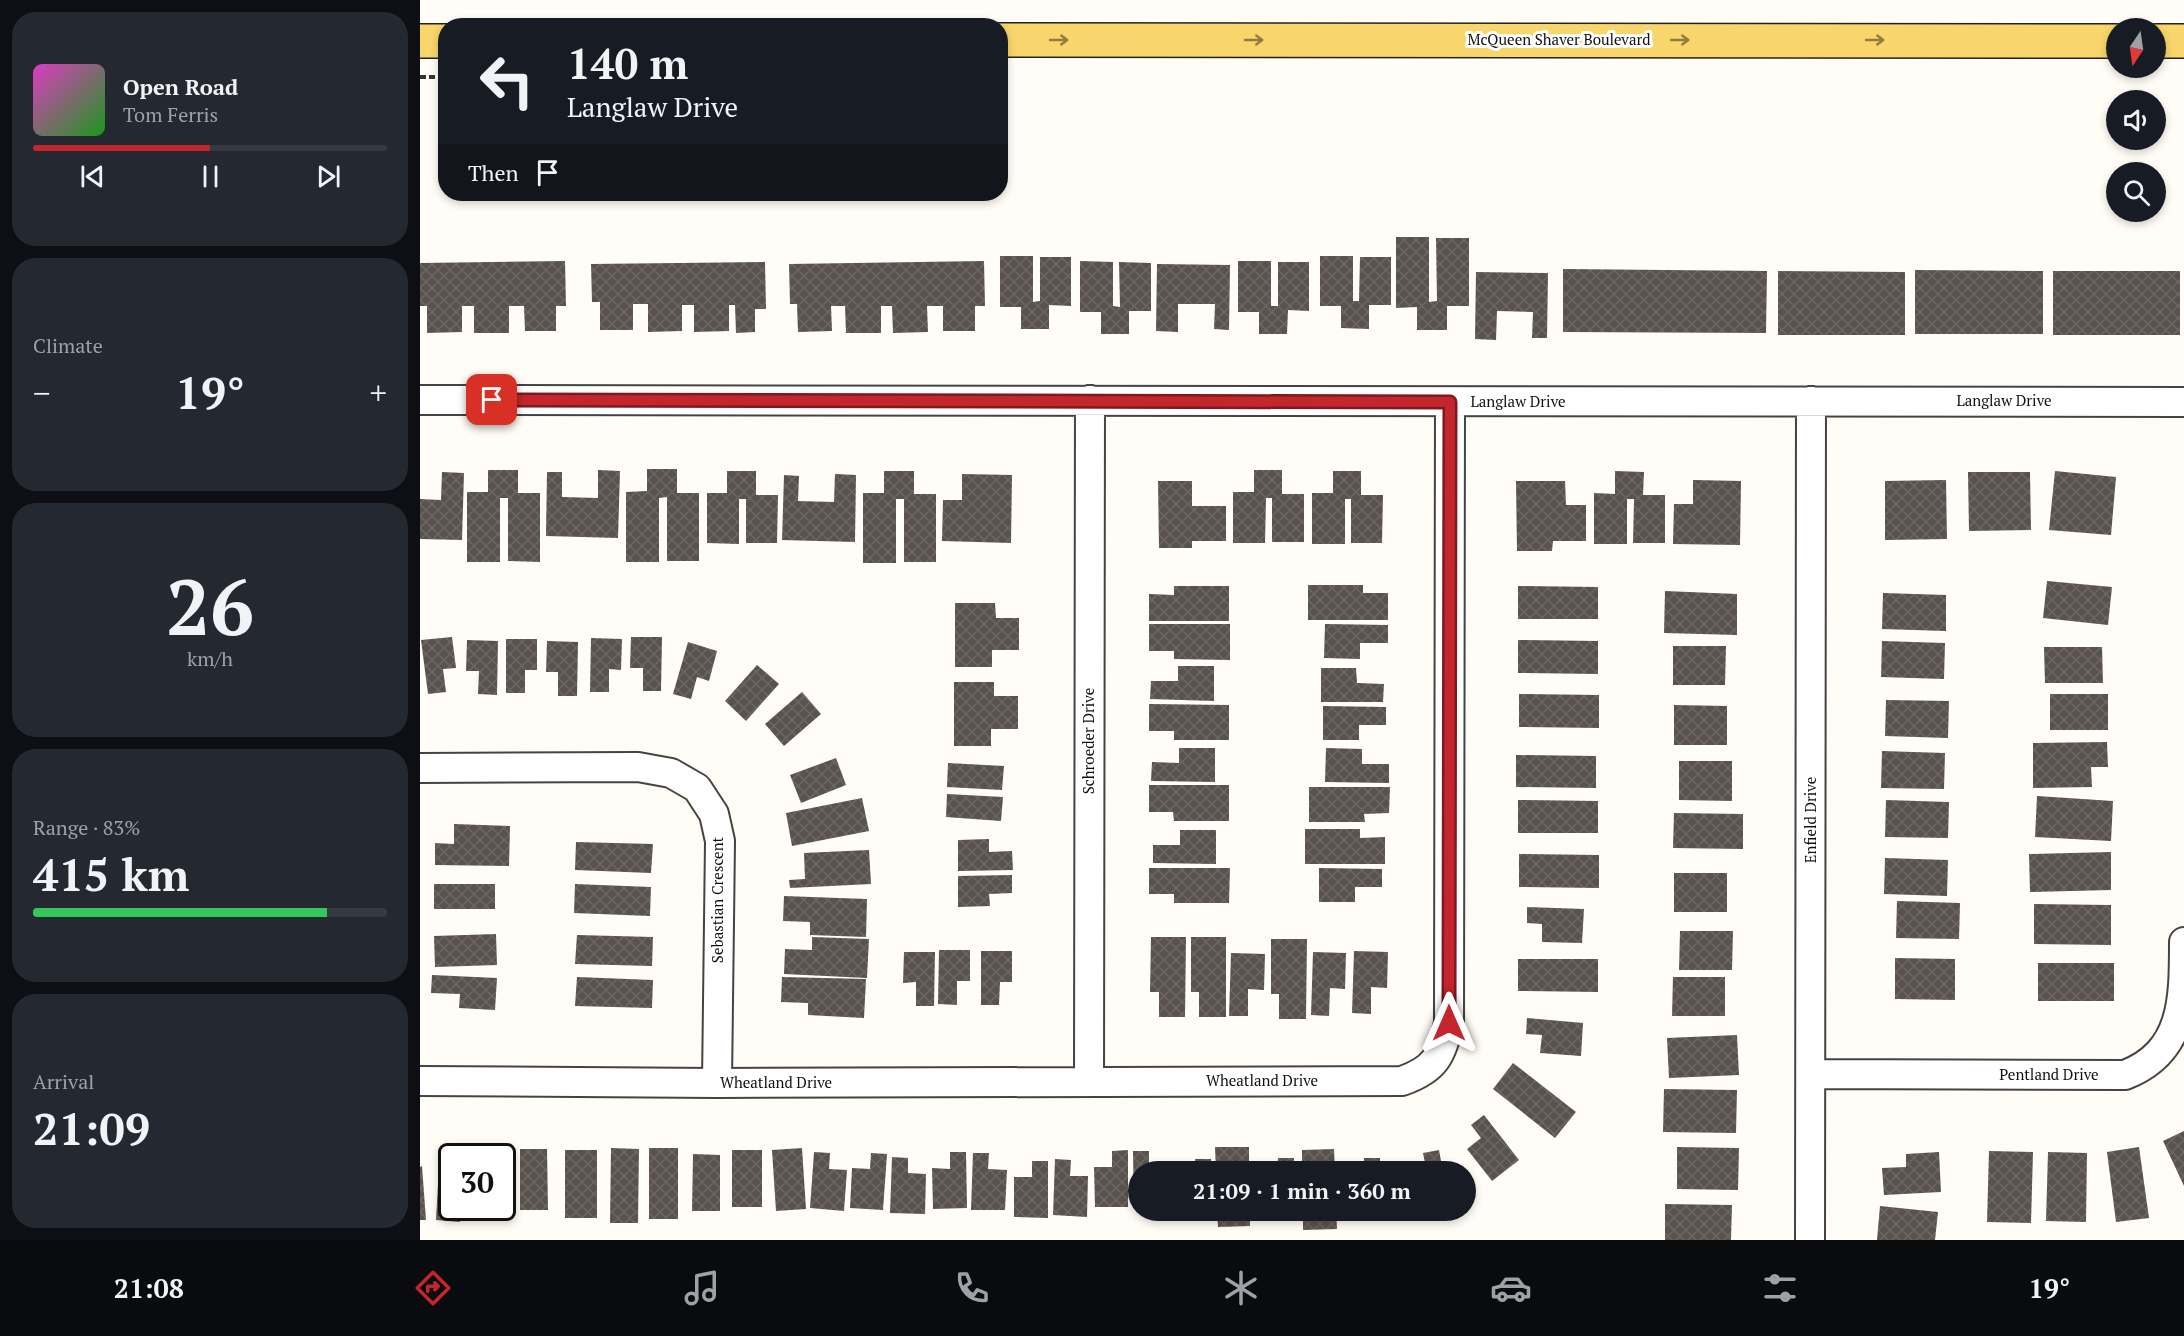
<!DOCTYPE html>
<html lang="en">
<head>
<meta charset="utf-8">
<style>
  :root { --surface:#171b24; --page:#242831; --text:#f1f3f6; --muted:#9ea1a6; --line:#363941; --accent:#c4262e }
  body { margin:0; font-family:"PT Serif",serif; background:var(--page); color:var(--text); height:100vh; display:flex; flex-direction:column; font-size:22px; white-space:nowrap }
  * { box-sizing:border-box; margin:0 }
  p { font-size:20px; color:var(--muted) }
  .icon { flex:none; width:33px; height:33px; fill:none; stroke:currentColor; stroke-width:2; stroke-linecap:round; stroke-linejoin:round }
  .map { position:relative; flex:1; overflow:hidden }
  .side { display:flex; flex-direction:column; gap:12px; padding:12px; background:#0d0f14; width:420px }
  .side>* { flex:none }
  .top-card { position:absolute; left:18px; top:18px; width:570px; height:183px; border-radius:24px; box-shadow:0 3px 9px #0003; background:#171b24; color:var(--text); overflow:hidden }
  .needle { width:39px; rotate:193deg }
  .fabs { position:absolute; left:1686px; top:18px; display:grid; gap:12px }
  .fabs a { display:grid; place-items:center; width:60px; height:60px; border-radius:50%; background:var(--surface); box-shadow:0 3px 9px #0003; font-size:30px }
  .speed { position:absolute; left:18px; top:1143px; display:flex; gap:12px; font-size:30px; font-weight:700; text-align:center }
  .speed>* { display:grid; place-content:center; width:78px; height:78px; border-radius:50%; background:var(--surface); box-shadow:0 3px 9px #0003; line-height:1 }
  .speed .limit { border:3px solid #111; border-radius:9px; background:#fff; color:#111 }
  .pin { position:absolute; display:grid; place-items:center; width:51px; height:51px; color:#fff; margin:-26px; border-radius:12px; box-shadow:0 3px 9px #0006 }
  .me { position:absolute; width:66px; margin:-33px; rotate:0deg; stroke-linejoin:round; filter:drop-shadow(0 0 4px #0008) }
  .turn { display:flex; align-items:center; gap:21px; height:126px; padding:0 30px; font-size:27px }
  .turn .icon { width:78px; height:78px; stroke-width:2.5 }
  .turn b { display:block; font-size:42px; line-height:51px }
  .then { display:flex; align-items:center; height:57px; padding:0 30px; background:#0003; gap:12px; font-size:22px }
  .big { font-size:45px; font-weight:600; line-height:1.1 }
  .side .card { flex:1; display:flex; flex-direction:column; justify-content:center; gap:9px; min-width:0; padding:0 21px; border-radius:24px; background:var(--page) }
  .side .dial { align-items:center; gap:0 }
  .dial b { font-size:78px; line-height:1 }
  .song { display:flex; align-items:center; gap:18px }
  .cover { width:72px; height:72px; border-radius:9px; background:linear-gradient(135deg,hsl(310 70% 55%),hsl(120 70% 35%)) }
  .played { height:6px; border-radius:3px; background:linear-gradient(90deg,var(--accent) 50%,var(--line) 50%) }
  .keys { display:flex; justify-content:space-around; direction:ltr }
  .heat { display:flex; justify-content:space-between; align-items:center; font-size:33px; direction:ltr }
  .charge { height:9px; border-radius:4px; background:linear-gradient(90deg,#34c759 83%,var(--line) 0) }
  .trip { position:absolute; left:708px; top:1161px; width:348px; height:60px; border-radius:30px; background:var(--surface); box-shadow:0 3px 9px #0003; font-weight:600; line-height:60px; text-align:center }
  .menu { display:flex; height:96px; justify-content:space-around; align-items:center; background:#090b0e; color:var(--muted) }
  .menu .icon { width:42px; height:42px }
  .menu .on { color:var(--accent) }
  .menu b { font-size:27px; color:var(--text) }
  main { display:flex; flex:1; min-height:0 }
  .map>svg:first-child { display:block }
  .building { fill:url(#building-cross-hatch) }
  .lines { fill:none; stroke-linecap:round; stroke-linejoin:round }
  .minor-casing { stroke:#444; stroke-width:32 }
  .major-casing { stroke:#222; stroke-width:36 }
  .path { stroke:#333; stroke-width:4; stroke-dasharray:6 3; stroke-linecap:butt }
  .minor { stroke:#fff; stroke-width:28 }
  .major { stroke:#f9d66b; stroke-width:33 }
  .oneway { stroke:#917d42 }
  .route-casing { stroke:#7f191e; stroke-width:15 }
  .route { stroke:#c4262e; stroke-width:10 }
  .labels { text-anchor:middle; stroke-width:6; stroke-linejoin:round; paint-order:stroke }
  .street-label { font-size:15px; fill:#111; stroke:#fff }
</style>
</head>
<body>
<main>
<section class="side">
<div class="card">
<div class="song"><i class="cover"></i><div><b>Open Road</b><p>Tom Ferris</p></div></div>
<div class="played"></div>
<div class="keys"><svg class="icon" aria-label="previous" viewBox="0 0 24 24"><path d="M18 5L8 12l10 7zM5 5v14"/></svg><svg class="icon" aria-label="pause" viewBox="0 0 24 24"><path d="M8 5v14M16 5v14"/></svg><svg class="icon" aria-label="next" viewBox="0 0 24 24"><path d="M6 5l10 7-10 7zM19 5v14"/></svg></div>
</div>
<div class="card"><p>Climate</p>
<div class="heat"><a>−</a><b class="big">19°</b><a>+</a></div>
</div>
<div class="card dial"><b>26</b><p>km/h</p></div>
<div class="card"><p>Range · 83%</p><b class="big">415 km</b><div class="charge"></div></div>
<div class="card"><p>Arrival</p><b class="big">21:09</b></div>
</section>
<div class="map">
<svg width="1764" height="1240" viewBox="0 0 1764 1240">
  <defs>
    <pattern id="building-cross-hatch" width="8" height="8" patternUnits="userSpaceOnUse" patternTransform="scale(1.5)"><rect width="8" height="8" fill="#5a524d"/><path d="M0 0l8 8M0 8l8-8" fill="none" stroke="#6d6662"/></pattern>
  </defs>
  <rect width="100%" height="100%" fill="#fffdf5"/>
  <!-- building -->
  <path class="building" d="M976,237H1009V302L1017,301L1016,238H1049V306H1027V330H997V307L976,308Z
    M580,256H613V302L620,301V257H651V306L629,305V329H601V307H580Z
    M900,256H933V301H939L940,257H971V305H949V329L921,328V306H900Z
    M145,261L146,306H136V331H105L104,306H89V333H54V306H42V332L7,333V306H0V263Z
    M564,261L565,306H555V331H523V306H507L508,332L473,333L472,306H461V333H426L425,306H411L412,331L378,332L377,304H370L369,264Z
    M660,261L693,262V306L700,307L699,262L731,263V311H709V334H681V312H660Z
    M818,261H851V306H858V262H889V311L868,310L867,334H839V312H818Z
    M345,262L346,309H335V332L316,333L315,305H309V331L274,332V305H262V331L228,332V304H213V330H180V302H172L171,264Z
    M737,264L810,265L809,330L794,329L795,304H758V332L736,331Z
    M1143,269L1347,271L1346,333L1143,332Z
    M1495,270L1623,271V334H1495Z
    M1358,271L1485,272V335H1358Z
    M1633,271H1760V335H1633Z
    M1056,272L1128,273L1127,338H1112L1113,312L1077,311L1076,340L1055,339Z
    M227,469H257V493H279V561H247V497L239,498V562H206V492L227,491Z
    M68,470H98V493H120V562L88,561V498H80V562H47V492H68Z
    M178,470L200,471L198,538L126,536L127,472H142V497L178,498Z
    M834,470H862V494H884V542H852V498H846L845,543H813V492H834Z
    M307,471H336V495H358L357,543H326V499H319V544L287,543V493H307Z
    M464,471H494V494H516V562H484V499H476V563H443V493H464Z
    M913,471H941V495H963L962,543H931V499H925V544H892V493H913Z
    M1195,471L1224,472L1223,495H1245V543H1213L1214,499H1207V544H1174V493L1195,494Z
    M1635,471L1696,477L1691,535L1629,530Z
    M22,472L44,473L42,540L0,539V499L21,500Z
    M1548,472H1610L1611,530L1549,531Z
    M415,474L436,475L435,542L362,540L364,475L379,476L378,501L414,502Z
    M542,474L592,475L591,543L522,541L523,500H542Z
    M1273,480L1321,481L1320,545L1253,544L1254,504H1273Z
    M1526,480L1527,539L1465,540V481Z
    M738,481H772V506H806V541H772V548H739Z
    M1096,481H1145L1146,505H1166V541H1133L1132,551H1097Z
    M1627,581L1692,587L1688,625L1623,618Z
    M888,585H943V593H968V620H888Z
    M754,586H809V621H729V594L754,595Z
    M1098,586L1178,587V619H1098Z
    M1245,591L1317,594V635L1244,633Z
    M1463,593L1526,595V631L1462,629Z
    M535,603H575L576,618H599V650H572V667H535Z
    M729,624H810V660L754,659V651H729Z
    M905,624L968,625V643H940V659L904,658Z
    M32,637L36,668L23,669L26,692L8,694L1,640Z
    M211,637H242L241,691H223V668H210Z
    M171,638L202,639L201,670L189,669V692H170Z
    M86,639H117V670H105V693H86Z
    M47,640L78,641L77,695L58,694L59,671H46Z
    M1098,640L1178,641V674L1098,673Z
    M127,641L158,642L157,696H138V672H126Z
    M1462,641L1525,643L1524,679L1461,677Z
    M268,642L297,651L289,681L277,677L271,699L253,694Z
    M1253,646H1306L1305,685H1253Z
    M1624,647H1682L1683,683H1625Z
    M337,665L359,684L326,721L305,701Z
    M758,666H794V701L730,699L731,681H758Z
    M901,668H936L937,683L964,684L963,702H901Z
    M534,682H574V696H598V729H571V746H534Z
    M382,692L401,714L364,746L345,724Z
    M1099,694L1179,695V728L1099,727Z
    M1630,694H1688V730H1630Z
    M1466,700L1529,701L1528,738L1465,736Z
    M729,704L809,705V740H754V731H729Z
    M1254,705L1307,706V745H1254Z
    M903,706L966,707V725H939V740H903Z
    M1687,742L1688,767H1671L1672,787L1613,788V743Z
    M759,748H795V782L731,781L732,762L759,763Z
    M906,748L942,749V764H969V783L905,782Z
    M1462,751L1525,753L1524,789L1461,788Z
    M1096,755L1176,756V788L1096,787Z
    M416,758L426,785L381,803L370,775Z
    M1259,761H1312V801L1259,800Z
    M528,763L584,766L582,790L527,787Z
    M729,785H809V821H754L753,812H729Z
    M889,787H970L969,813L944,814L945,822H889Z
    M527,794L583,797L581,821L526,817Z
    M1617,796L1693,801L1691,841L1615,837Z
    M442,798L449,831L372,846L366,813Z
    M1098,800L1178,801V833H1098Z
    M1466,800L1529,802L1528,838L1465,837Z
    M1254,813L1323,814V849L1253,848Z
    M34,824L90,826L89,866L15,865V843L34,844Z
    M885,829H940V838L965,837V864H885Z
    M760,830H796V864L733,863V845H760Z
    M569,839V852L592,851L593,870L538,871V840Z
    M156,842L233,844L231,873L155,870Z
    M449,850L451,884L370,888L369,880L385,879L384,853Z
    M1691,852V890L1610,892L1609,854Z
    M1099,854L1179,855V888L1099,887Z
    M1465,858L1528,860L1527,896L1464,894Z
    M729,868H810L809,903H754V894H729Z
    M899,868L962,869V887H935V902H899Z
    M1254,873H1307V912H1254Z
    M592,875V893L569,894L570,906L538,907V876Z
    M14,884H75V909H14Z
    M155,884L231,887L230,916L154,913Z
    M364,896L447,899L446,937L390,935V922L363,921Z
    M1477,901L1540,903L1539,939L1476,938Z
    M1614,904L1691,905V945L1614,944Z
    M1107,907L1164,909L1162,943L1122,942V924L1107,923Z
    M1260,931H1313L1312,970H1259Z
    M76,934L77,965L15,967L14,936Z
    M157,935L233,937L232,966L155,964Z
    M392,937L449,939L447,978L364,974L365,949L392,950Z
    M731,937H766L765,1017H739V992H730Z
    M771,937H806V1017H779V992H771Z
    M851,939H887L886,1019H859V994H851Z
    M519,950H550V981H537V1005L518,1004Z
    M561,951H592V982H580L579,1005H561Z
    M934,951L968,952L967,988L951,987V1014L932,1013Z
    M484,952H515L514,1006H496V982L483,983Z
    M893,952L926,953L925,989L910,988L909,1016L891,1015Z
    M811,953L845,954L844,990L828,989V1016H809Z
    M1475,958L1535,959V1000L1475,999Z
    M1098,959H1178V992L1098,991Z
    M1618,963H1694V1001H1618Z
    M12,975L77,978L75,1010L39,1008L40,994L11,993Z
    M157,977L233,980L232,1008L155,1006Z
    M362,977L446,979L444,1018L388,1015V1003L361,1002Z
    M1253,977H1305V1016H1252Z
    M1107,1018L1163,1023L1161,1056L1120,1053L1122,1035L1106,1034Z
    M1317,1035L1319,1075L1249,1078L1247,1038Z
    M1093,1063L1156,1112L1135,1138L1073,1089Z
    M1244,1089L1317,1090L1316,1133L1243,1132Z
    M1064,1115L1099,1160L1072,1181L1047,1149L1061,1138L1051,1125Z
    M1764,1131V1186L1743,1141Z
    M62,1146L90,1149L84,1197L82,1156H61Z
    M795,1147H829V1172H796Z
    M1257,1147L1319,1148L1318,1190L1257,1189Z
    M1719,1147L1729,1218L1696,1222L1687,1152Z
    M20,1148L45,1149L44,1156H32V1208H41L40,1222L16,1220Z
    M191,1148L219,1149L218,1223H190Z
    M229,1148H258V1219H229Z
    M382,1148L386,1209L356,1211L352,1150Z
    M100,1149H127L128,1210H100Z
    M914,1149L915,1172H882V1150Z
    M145,1150H177V1218H145Z
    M312,1150H342V1207H312Z
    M708,1150V1207H675L674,1167H692V1151Z
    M1019,1150L1023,1172H995L1006,1168L1003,1153Z
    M713,1151H729V1167H747V1172H718V1207H714Z
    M1569,1151L1613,1152L1611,1223L1567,1222Z
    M394,1152L410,1153L409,1169L427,1170L424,1211L390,1208Z
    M530,1152H546L547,1208L513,1209L512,1168L530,1169Z
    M1519,1152L1521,1192L1464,1195L1462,1168L1486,1167V1154Z
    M1628,1152L1667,1153L1666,1222L1626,1221Z
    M451,1153L467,1154L463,1210L430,1208L432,1168L450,1169Z
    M553,1153H569L568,1169L587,1170L585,1210H551Z
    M273,1154L300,1155V1211H272Z
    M472,1157L488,1158V1173L506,1174L505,1214L470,1213Z
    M858,1158H874V1172H857Z
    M944,1158H960V1172H944Z
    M635,1159L651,1160L650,1176H668L667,1217L633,1215Z
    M775,1159H791V1172H775Z
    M612,1161H628V1218L594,1217V1177H612Z
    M2,1166L6,1220H0V1167Z
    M1245,1204L1312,1205L1311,1240H1245Z
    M1460,1206L1518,1212L1515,1240H1457Z
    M757,1210H791L792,1215H757Z
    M797,1210H830V1226L798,1227Z
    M840,1210H874V1214H840Z
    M883,1210H916L917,1229L883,1230Z
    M926,1210H960V1214H926Z"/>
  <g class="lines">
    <!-- minor casing -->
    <g class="minor-casing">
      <path id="minor" d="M0,400L1764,402
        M0,768L218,767L251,773L277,788L294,814L300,841L297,1083
        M1391,1074L1705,1075C1764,1052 1764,1000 1764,942
        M0,1081L297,1083L982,1081C1016,1069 1021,1056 1029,1023L1030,402
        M669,1081L670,400
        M1390,1240L1391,401"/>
    </g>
    <!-- major casing -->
    <g class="major-casing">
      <path id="major" d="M580,40L1696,41
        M0,41H26
        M1736,41H1764"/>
    </g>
    <!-- path -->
    <path class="path" d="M1706,71H1726
      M0,77H26"/>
    <!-- minor -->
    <use href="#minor" class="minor"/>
    <!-- major -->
    <use href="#major" class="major"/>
  </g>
  <!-- one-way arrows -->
  <defs><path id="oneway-shaft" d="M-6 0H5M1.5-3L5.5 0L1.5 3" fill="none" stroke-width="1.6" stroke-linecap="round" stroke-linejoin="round" transform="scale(1.5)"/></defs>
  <g class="oneway">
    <use href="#oneway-shaft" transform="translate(639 40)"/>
    <use href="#oneway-shaft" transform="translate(834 40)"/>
    <use href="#oneway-shaft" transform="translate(1260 40)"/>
    <use href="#oneway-shaft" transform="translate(1455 40)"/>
  </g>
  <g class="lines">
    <!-- route casing -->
    <g class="route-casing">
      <path id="route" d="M72,400L1030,402L1029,1023"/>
    </g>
    <!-- route -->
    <use href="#route" class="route"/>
  </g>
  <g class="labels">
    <!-- street labels -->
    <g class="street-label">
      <text x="1139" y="45">McQueen Shaver Boulevard</text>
      <text x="1584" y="406">Langlaw Drive</text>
      <text x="1098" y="407">Langlaw Drive</text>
      <text transform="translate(669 741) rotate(-90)" y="5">Schroeder Drive</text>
      <text transform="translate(1391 820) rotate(-90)" y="5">Enfield Drive</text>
      <text transform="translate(298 900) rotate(-90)" y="5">Sebastian Crescent</text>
      <text x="1629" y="1080">Pentland Drive</text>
      <text x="842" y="1086">Wheatland Drive</text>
      <text x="356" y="1088">Wheatland Drive</text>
    </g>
  </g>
</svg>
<div class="fabs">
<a><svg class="needle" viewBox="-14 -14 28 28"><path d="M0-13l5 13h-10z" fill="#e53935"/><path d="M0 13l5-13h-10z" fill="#9ea1a6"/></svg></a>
<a><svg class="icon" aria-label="sound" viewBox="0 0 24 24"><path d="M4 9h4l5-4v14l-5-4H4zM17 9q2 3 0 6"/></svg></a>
<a><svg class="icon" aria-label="search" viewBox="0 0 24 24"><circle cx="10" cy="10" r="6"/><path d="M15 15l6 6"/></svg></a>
</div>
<div class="speed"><div class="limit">30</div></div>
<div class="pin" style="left:72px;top:400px;background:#d93025"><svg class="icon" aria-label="arrive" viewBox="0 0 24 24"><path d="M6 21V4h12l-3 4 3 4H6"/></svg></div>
<svg class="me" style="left:1029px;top:1023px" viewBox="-20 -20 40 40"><path d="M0-17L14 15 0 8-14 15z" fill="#c4262e" stroke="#fff" stroke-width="4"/></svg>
<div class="trip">21:09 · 1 min · 360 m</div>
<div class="top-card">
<div class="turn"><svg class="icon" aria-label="left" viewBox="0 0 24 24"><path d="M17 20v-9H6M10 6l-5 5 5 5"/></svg><div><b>140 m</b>Langlaw Drive</div></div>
<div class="then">Then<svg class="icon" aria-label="arrive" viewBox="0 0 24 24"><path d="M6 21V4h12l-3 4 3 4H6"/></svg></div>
</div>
</div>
</main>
<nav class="menu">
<b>21:08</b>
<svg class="icon on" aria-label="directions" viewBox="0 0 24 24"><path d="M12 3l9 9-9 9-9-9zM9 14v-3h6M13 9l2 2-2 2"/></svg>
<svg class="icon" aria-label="music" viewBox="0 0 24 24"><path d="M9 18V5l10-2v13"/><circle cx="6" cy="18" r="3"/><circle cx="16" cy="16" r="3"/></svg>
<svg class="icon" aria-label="phone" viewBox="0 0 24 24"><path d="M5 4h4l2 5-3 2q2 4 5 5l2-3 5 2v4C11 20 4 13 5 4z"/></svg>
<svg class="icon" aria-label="climate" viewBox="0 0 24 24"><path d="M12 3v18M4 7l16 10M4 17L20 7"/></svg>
<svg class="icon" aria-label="car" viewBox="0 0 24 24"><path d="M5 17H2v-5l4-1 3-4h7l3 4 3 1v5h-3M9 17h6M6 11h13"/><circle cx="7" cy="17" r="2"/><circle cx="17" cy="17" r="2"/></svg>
<svg class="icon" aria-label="filters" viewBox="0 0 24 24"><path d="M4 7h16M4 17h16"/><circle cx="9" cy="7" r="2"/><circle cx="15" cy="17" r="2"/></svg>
<b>19°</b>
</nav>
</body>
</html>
